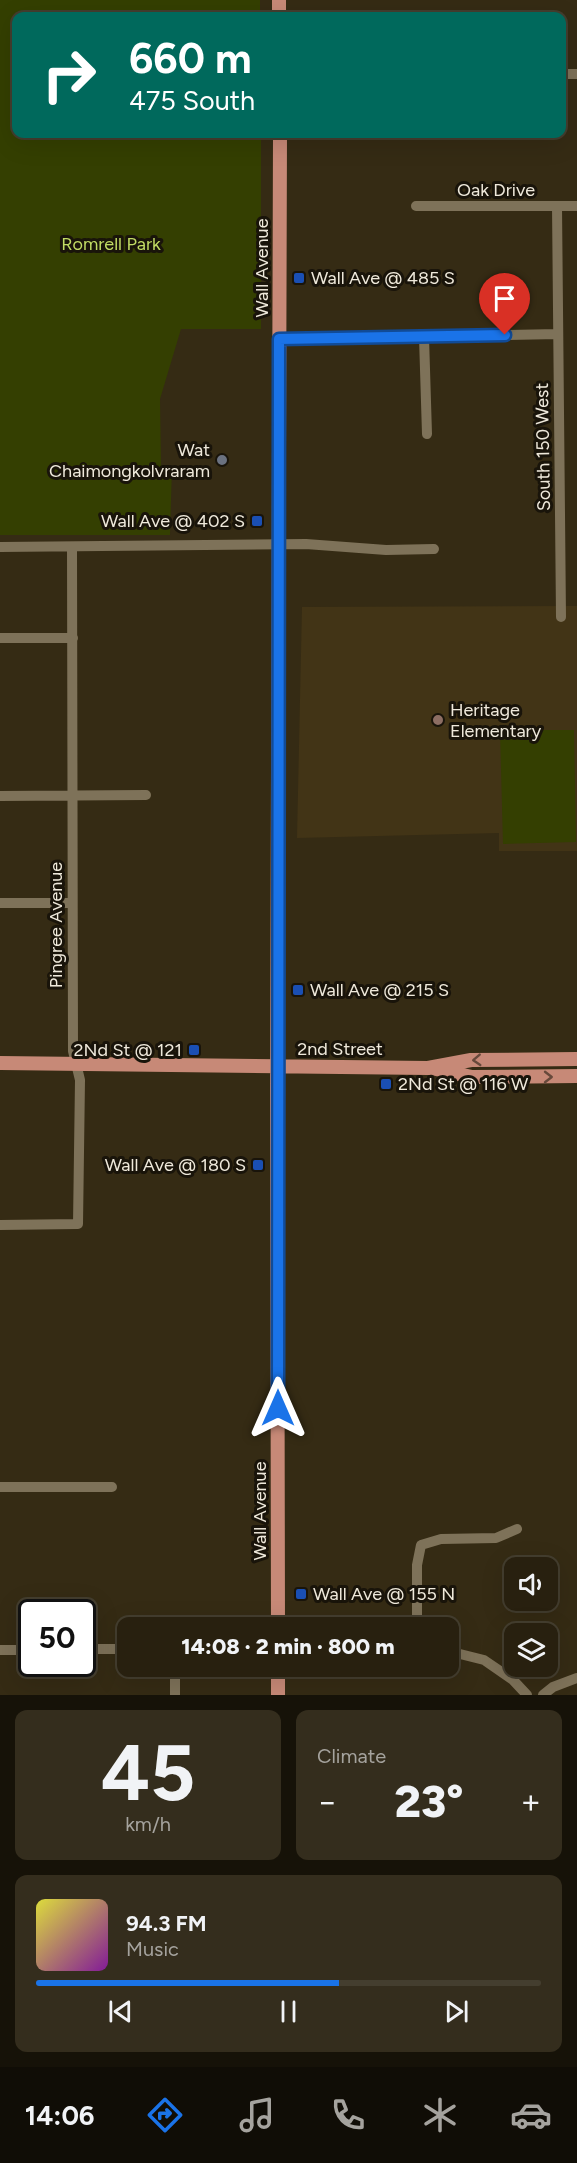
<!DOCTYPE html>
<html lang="en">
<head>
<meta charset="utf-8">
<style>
  :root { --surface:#28200f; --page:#342d1d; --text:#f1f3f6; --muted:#a5a39e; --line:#443e2f; --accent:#1a73e8 }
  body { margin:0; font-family:Figtree,sans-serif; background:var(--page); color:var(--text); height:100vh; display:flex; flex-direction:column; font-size:22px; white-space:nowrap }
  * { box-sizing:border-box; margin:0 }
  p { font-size:20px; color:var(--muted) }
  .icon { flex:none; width:33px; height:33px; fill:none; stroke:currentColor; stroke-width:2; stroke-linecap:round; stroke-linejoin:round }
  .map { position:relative; height:1695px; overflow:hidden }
  .drawer { display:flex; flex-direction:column; gap:15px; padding:15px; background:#161208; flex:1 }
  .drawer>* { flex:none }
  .guide { position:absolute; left:12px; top:12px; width:554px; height:126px; border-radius:12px; box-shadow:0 6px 24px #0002,0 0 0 2px var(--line); background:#00695c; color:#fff; overflow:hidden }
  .fabs { position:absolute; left:504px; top:1557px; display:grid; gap:12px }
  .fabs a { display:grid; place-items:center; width:54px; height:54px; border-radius:12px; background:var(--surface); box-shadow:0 6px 24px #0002,0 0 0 2px var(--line); font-size:30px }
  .speed { position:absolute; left:18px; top:1599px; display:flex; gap:12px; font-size:30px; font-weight:700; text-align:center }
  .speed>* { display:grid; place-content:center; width:78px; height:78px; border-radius:50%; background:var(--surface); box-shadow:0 6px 24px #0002,0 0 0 2px var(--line); line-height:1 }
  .speed .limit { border:3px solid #111; border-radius:9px; background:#fff; color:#111 }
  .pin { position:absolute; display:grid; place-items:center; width:51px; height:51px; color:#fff; margin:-62px -26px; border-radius:50% 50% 50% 0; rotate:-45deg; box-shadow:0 0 6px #0007 }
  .pin .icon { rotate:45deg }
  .me { position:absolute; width:66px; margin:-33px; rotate:0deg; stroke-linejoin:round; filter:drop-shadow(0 0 4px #0008) }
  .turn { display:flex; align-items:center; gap:21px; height:126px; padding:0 18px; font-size:27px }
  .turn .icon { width:78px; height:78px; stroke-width:2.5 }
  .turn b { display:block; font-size:42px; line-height:51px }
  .big { font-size:45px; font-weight:800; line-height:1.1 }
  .drawer .tile { flex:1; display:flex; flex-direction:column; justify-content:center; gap:9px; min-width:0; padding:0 21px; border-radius:12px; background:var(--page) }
  .drawer .dial { align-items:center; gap:0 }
  .dial b { font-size:78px; line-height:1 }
  .song { display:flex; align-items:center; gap:18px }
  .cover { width:72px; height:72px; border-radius:9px; background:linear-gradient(135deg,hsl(60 70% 55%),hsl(290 70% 35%)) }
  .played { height:6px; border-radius:3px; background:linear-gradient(90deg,var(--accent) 60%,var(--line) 60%) }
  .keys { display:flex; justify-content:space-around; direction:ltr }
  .heat { display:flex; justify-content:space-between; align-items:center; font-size:33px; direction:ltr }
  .drawer .tiles { flex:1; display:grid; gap:15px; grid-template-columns:1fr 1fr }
  .tile:last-child { grid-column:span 2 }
  .trip { position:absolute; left:117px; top:1617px; width:342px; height:60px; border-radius:12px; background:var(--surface); box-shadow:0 6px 24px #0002,0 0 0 2px var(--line); font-weight:800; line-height:60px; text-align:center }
  .menu { display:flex; height:96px; justify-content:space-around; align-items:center; background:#100d06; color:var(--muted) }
  .menu .icon { width:42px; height:42px }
  .menu .on { color:var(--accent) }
  .menu b { font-size:27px; color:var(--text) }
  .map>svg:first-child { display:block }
  .built { fill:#423416 }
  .green { fill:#343f01 }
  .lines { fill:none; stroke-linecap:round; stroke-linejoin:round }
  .minor { stroke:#7e7259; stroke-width:10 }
  .major { stroke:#c78977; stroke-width:14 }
  .oneway { stroke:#67493b }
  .route-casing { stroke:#114b97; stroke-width:15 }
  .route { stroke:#1a73e8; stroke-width:10 }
  .transit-dot { fill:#1a4fb4; stroke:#19140a; stroke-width:2 }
  .worship-dot { fill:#6b7280; stroke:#19140a; stroke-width:2 }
  .education-dot { fill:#8d6e63; stroke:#19140a; stroke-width:2 }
  .labels { text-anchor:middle; stroke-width:6; stroke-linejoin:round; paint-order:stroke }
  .street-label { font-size:18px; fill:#efe9db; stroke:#19140a }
  .park-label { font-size:18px; fill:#c1db64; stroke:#19140a }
  .poi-label { font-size:18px; fill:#efe9db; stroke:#19140a; text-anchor:start }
</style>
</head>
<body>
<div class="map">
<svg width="577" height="1695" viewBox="0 0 577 1695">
  <rect width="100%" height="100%" fill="#352b14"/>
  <!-- built -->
  <path class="built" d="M577,606V851H499V833L297,838L302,607Z"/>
  <!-- green -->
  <path class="green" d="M0,0H260V16H16V134H261V329H181L160,399L161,465L172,466L170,535H0Z
    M500,730H574L576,842L503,844Z"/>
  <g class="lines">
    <!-- minor -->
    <path class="minor" d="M561,74H577
      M416,206H577
      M557,206L561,617
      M424,337L427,434
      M280,339L558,334
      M0,547L306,544L386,550L434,549
      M0,638H73
      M0,796L146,795
      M0,903H72
      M0,1225L78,1224L80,1080L73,1051L72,547
      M0,1487H112
      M417,1628V1565L421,1545L441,1539L496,1538L517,1529
      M82,1649H128
      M0,1650H32
      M448,1651L484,1660L513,1680L527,1695
      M175,1695V1666
      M543,1695L553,1687L577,1678"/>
    <!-- major -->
    <path class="major" d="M279,16V0
      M0,1063L428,1068L471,1060L577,1059
      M436,1069L472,1077L577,1076
      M278,1628L277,1090L280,134
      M278,1666V1695"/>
  </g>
  <!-- one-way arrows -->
  <defs><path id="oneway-chevron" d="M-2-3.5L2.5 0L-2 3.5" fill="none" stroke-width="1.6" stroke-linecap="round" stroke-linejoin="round" transform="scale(1.5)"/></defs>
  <g class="oneway">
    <use href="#oneway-chevron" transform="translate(477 1060) rotate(177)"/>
    <use href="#oneway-chevron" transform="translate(548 1077)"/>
  </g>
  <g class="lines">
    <!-- route casing -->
    <g class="route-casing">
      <path id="route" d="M278,1408L279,339L505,335"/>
    </g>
    <!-- route -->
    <use href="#route" class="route"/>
  </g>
  <!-- markers -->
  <g class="transit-dot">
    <rect x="293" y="272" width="12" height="12" rx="3"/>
    <rect x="251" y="515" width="12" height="12" rx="3"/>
    <rect x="292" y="984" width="12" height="12" rx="3"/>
    <rect x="188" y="1044" width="12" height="12" rx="3"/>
    <rect x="380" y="1078" width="12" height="12" rx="3"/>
    <rect x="252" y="1159" width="12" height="12" rx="3"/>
    <rect x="295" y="1588" width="12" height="12" rx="3"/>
  </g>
  <circle class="worship-dot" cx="222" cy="460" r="6"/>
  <circle class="education-dot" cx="438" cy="720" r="6"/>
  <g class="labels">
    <!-- street labels -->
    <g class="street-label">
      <text x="496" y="196">Oak Drive</text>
      <text transform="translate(262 268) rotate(-90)" y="6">Wall Avenue</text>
      <text transform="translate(543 447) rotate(-91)" y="6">South 150 West</text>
      <text transform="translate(56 925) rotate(-90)" y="6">Pingree Avenue</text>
      <text x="340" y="1055">2nd Street</text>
      <text transform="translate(260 1511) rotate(-90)" y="6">Wall Avenue</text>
    </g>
    <!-- park labels -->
    <g class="park-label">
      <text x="111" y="250">Romrell Park</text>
    </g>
    <!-- poi labels -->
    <g class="poi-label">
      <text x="311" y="284">Wall Ave @ 485 S</text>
      <text x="210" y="456" text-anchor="end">Wat<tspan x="210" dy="21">Chaimongkolvraram</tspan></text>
      <text x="245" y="527" text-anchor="end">Wall Ave @ 402 S</text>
      <text x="450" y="716">Heritage<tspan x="450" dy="21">Elementary</tspan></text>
      <text x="310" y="996">Wall Ave @ 215 S</text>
      <text x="182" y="1056" text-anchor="end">2Nd St @ 121</text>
      <text x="398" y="1090">2Nd St @ 116 W</text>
      <text x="246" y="1171" text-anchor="end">Wall Ave @ 180 S</text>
      <text x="313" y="1600">Wall Ave @ 155 N</text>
    </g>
  </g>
</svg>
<div class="fabs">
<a><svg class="icon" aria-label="sound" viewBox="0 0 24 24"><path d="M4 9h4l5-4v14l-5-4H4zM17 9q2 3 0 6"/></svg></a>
<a><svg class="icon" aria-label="layers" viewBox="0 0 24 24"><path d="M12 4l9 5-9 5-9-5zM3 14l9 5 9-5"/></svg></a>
</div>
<div class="speed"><div class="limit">50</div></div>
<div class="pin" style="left:505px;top:335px;background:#d93025"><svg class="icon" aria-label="arrive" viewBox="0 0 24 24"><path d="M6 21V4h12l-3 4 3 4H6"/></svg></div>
<svg class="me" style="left:278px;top:1408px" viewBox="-20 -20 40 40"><path d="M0-17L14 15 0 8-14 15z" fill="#1a73e8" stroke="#fff" stroke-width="4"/></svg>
<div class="trip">14:08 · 2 min · 800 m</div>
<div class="guide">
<div class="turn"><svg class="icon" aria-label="right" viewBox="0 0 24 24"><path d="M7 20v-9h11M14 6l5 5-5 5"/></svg><div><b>660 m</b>475 South</div></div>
</div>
</div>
<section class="drawer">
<div class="tiles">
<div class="tile dial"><b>45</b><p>km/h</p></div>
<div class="tile"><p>Climate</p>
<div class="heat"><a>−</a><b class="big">23°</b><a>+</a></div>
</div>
<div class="tile">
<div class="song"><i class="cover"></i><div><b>94.3 FM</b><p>Music</p></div></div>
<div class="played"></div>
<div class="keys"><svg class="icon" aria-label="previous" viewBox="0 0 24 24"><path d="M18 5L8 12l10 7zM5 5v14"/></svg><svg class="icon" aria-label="pause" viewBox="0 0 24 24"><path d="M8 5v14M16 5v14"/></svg><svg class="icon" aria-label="next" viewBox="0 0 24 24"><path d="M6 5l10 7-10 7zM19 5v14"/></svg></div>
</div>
</div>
</section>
<nav class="menu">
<b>14:06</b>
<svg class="icon on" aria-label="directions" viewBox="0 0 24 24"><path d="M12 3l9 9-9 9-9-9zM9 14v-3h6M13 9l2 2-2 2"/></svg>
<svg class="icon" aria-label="music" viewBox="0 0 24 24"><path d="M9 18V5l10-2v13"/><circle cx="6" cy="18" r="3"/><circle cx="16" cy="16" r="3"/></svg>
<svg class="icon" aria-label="phone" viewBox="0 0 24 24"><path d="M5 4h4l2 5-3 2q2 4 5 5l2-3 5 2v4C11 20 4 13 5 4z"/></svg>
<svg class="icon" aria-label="climate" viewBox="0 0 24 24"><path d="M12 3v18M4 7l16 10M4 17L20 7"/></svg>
<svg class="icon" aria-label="car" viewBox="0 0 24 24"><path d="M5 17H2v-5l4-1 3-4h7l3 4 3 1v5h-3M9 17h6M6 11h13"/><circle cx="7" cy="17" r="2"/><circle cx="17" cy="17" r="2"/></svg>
</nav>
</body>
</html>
